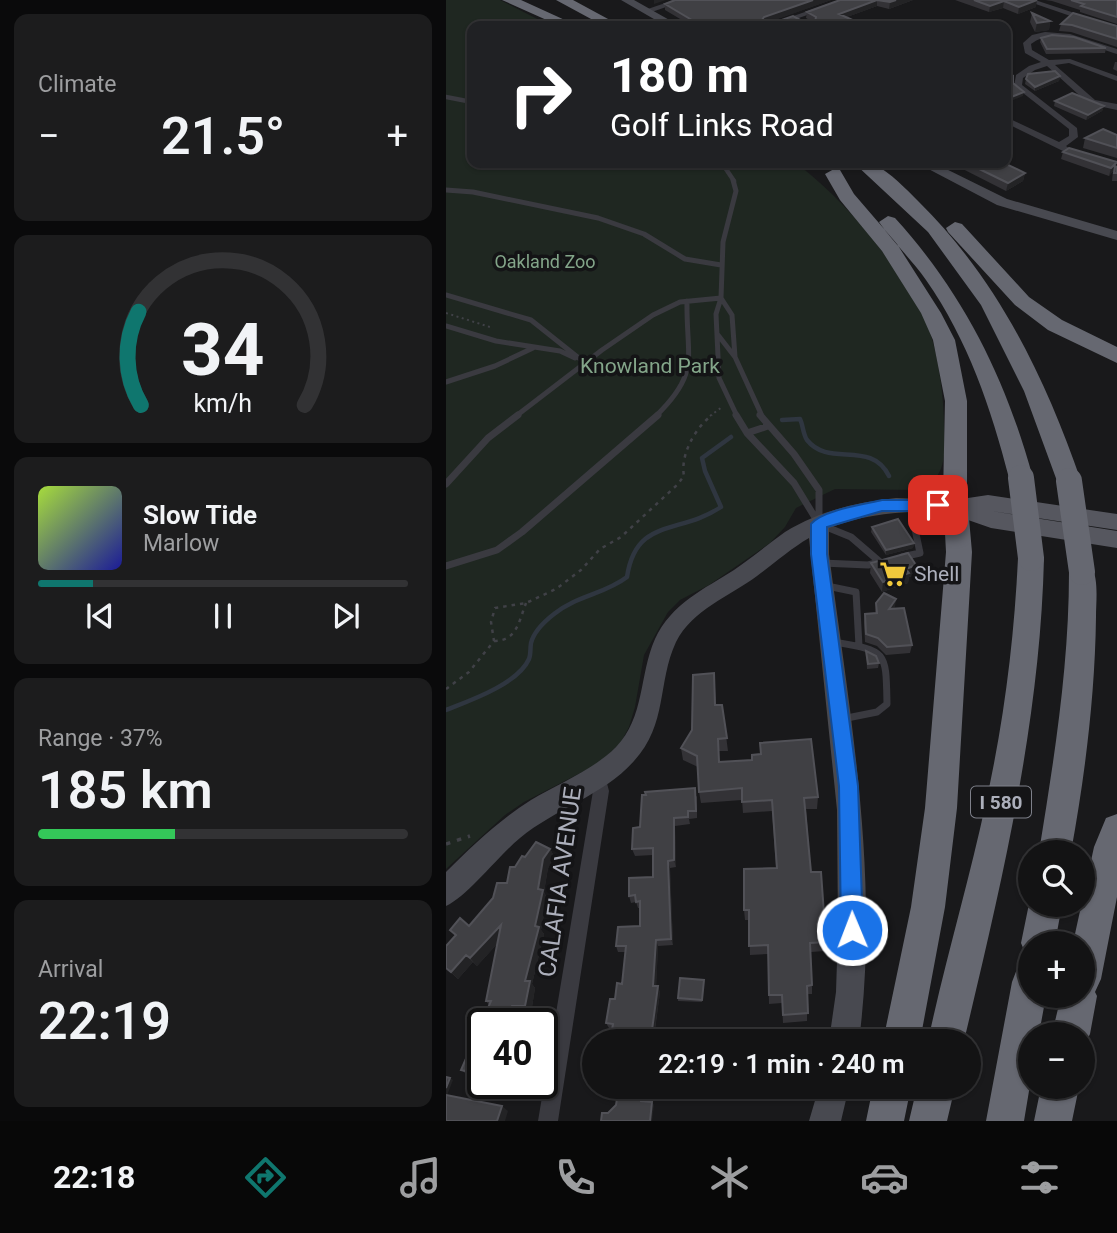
<!DOCTYPE html>
<html lang="en">
<head>
<meta charset="utf-8">
<style>
  :root { --surface:#131314; --page:#1c1c1d; --text:#f1f3f6; --muted:#9d9ea0; --line:#323234; --accent:#0f766e }
  body { margin:0; font-family:Roboto,sans-serif; background:var(--page); color:var(--text); height:100vh; display:flex; flex-direction:column; font-size:26px; white-space:nowrap }
  * { box-sizing:border-box; margin:0 }
  p { font-size:23px; color:var(--muted) }
  .icon { flex:none; width:38px; height:38px; fill:none; stroke:currentColor; stroke-width:2; stroke-linecap:round; stroke-linejoin:round }
  .map { position:relative; flex:1; overflow:hidden }
  .sheet { display:flex; flex-direction:column; gap:14px; padding:14px; background:#0a0a0b; width:446px }
  .sheet>* { flex:none }
  .hud { position:absolute; left:21px; top:21px; width:544px; height:147px; border-radius:14px; box-shadow:0 2px 5px #0004,0 0 0 2px var(--line); background:#202124; color:#fff; overflow:hidden }
  .buttons { position:absolute; left:572px; top:840px; display:grid; gap:14px }
  .buttons a { display:grid; place-items:center; width:77px; height:77px; border-radius:50%; background:var(--surface); box-shadow:0 2px 5px #0004,0 0 0 2px var(--line); font-size:35px }
  .speed { position:absolute; left:21px; top:1008px; display:flex; gap:14px; font-size:35px; font-weight:700; text-align:center }
  .speed>* { display:grid; place-content:center; width:91px; height:91px; border-radius:50%; background:var(--surface); box-shadow:0 2px 5px #0004,0 0 0 2px var(--line); line-height:1 }
  .speed .limit { border:4px solid #111; border-radius:10px; background:#fff; color:#111 }
  .pin { position:absolute; display:grid; place-items:center; width:60px; height:60px; color:#fff; margin:-30px; border-radius:14px; box-shadow:0 4px 10px #0006 }
  .me { position:absolute; width:77px; margin:-38px; rotate:359deg; stroke-linejoin:round; filter:drop-shadow(0 0 5px #0008) }
  .turn { display:flex; align-items:center; gap:24px; height:147px; padding:0 28px; font-size:32px }
  .turn .icon { width:91px; height:91px; stroke-width:2.5 }
  .turn b { display:block; font-size:49px; line-height:60px }
  .big { font-size:52px; font-weight:600; line-height:1.1 }
  .sheet .card { flex:1; display:flex; flex-direction:column; justify-content:center; gap:10px; min-width:0; padding:0 24px; border-radius:14px; background:var(--page) }
  .sheet .dial { align-items:center; gap:0 }
  .dial svg { height:182px; overflow:visible; fill:none; stroke:var(--line); stroke-width:7; stroke-linecap:round; text-anchor:middle }
  .dial text { fill:var(--text); stroke:none }
  .song { display:flex; align-items:center; gap:21px }
  .cover { width:84px; height:84px; border-radius:10px; background:linear-gradient(135deg,hsl(80 70% 55%),hsl(240 70% 35%)) }
  .played { height:7px; border-radius:4px; background:linear-gradient(90deg,var(--accent) 15%,var(--line) 15%) }
  .keys { display:flex; justify-content:space-around; direction:ltr }
  .heat { display:flex; justify-content:space-between; align-items:center; font-size:38px; direction:ltr }
  .charge { height:10px; border-radius:5px; background:linear-gradient(90deg,#34c759 37%,var(--line) 0) }
  .trip { position:absolute; left:136px; top:1029px; width:399px; height:70px; border-radius:35px; background:var(--surface); box-shadow:0 2px 5px #0004,0 0 0 2px var(--line); font-weight:600; line-height:70px; text-align:center }
  .tab-bar { display:flex; height:112px; justify-content:space-around; align-items:center; background:#080808; color:var(--muted) }
  .tab-bar .icon { width:49px; height:49px }
  .tab-bar .on { color:var(--accent) }
  .tab-bar b { font-size:32px; color:var(--text) }
  main { display:flex; flex:1; min-height:0 }
  .map>svg:first-child { display:block }
  .green { fill:#1f2721 }
  .lines { fill:none; stroke-linecap:round; stroke-linejoin:round }
  .stream { stroke:#2f3640; stroke-width:4.5 }
  .path-far2 { stroke:#404147; stroke-width:2; stroke-dasharray:2 3.5; stroke-linecap:butt }
  .path-far1 { stroke:#404147; stroke-width:2.5; stroke-dasharray:3.5 5; stroke-linecap:butt }
  .path { stroke:#404147; stroke-width:3.5; stroke-dasharray:4.5 7; stroke-linecap:butt }
  .lane-far2 { stroke:#3a3a40; stroke-width:4.5 }
  .lane-far1 { stroke:#3a3a40; stroke-width:5 }
  .lane { stroke:#3a3a40; stroke-width:7 }
  .street { fill:#3a3a40; fill-rule:evenodd }
  .secondary { fill:#484950; fill-rule:evenodd }
  .primary { fill:#56575f; fill-rule:evenodd }
  .highway { fill:#666871; fill-rule:evenodd }
  .highway-bridge { stroke:#666871; stroke-width:26 }
  .wall { fill:#333236 }
  .shaded-wall { fill:#232325 }
  .building { fill:#404044; stroke:#515157; stroke-width:2 }
  .route { fill:#1a73e8; stroke:#114b97; stroke-width:2 }
  .labels { text-anchor:middle; stroke-width:7; stroke-linejoin:round; paint-order:stroke }
  .far-park-label { font-size:18px; fill:#83a589; stroke:#141416 }
  .shield { fill:#141416; stroke:#7e808a; stroke-width:2 }
  .shield-label { font-size:19px; font-weight:bold; fill:#acafbb }
  .park-label { font-size:21px; fill:#83a589; stroke:#141416 }
  .poi-label { font-size:21px; fill:#acafbb; stroke:#141416; text-anchor:start }
  .near-street-label { font-size:24px; fill:#acafbb; stroke:#141416 }
</style>
</head>
<body>
<main>
<section class="sheet">
<div class="card"><p>Climate</p>
<div class="heat"><a>−</a><b class="big">21.5°</b><a>+</a></div>
</div>
<div class="card dial"><svg viewBox="0 0 100 80">
<path d="M14 69A42 42 0 1 1 86 69"/>
<path d="M14 69A42 42 0 0 1 13 28" stroke="#0f766e"/>
<text x="50" y="56" font-size="32" font-weight="700">34</text>
<text x="50" y="72" font-size="11">km/h</text>
</svg></div>
<div class="card">
<div class="song"><i class="cover"></i><div><b>Slow Tide</b><p>Marlow</p></div></div>
<div class="played"></div>
<div class="keys"><svg class="icon" aria-label="previous" viewBox="0 0 24 24"><path d="M18 5L8 12l10 7zM5 5v14"/></svg><svg class="icon" aria-label="pause" viewBox="0 0 24 24"><path d="M8 5v14M16 5v14"/></svg><svg class="icon" aria-label="next" viewBox="0 0 24 24"><path d="M6 5l10 7-10 7zM19 5v14"/></svg></div>
</div>
<div class="card"><p>Range · 37%</p><b class="big">185 km</b><div class="charge"></div></div>
<div class="card"><p>Arrival</p><b class="big">22:19</b></div>
</section>
<div class="map">
<svg width="671" height="1121" viewBox="0 0 671 1121">
  <rect width="100%" height="100%" fill="#19191b"/>
  <!-- green -->
  <path class="green" d="M0,0H54L105,26H26V163H350C393,196 426,235 457,280C467,296 479,314 484,332C493,361 498,397 498,427C499,454 501,478 473,490L389,489L350,508L339,527L324,543L263,585L234,600L222,612L198,655L189,707L183,727L175,742L158,759L142,769L78,802L59,815L0,869Z"/>
  <g class="lines">
    <!-- stream -->
    <path class="stream" d="M336,420L354,419C357,425 357,434 361,440C383,468 425,439 443,476
      M0,710C23,701 72,684 83,659C85,654 84,649 85,643C88,631 99,621 108,614C130,596 159,594 181,577C190,517 233,535 275,507L259,471L256,458L285,437"/>
    <!-- path-far2 -->
    <path class="path-far2" d="M0,313L44,327
      M264,416L276,407"/>
    <!-- path-far1 -->
    <path class="path-far1" d="M48,641C71,641 73,621 80,603
      M0,689L23,672L48,641L45,622L49,608L80,603L110,589L135,570L154,549L175,537L231,485L238,476C234,455 249,428 266,415"/>
    <!-- path -->
    <path class="path" d="M0,844L24,836"/>
    <!-- lane-far2 -->
    <path class="lane-far2" d="M0,97L26,102
      M276,163L288,181"/>
    <!-- lane-far1 -->
    <path class="lane-far1" d="M287,180L290,191L277,242L275,298L270,314L273,378L291,416
      M0,190L27,192L152,218L198,234L239,259L275,265
      M0,295L85,320L139,363
      M275,298L286,315L289,357
      M0,326L50,341L114,351L129,358
      M272,335L289,357L316,416
      M0,382L49,366L87,348
      M70,416L156,350L207,315L234,302L275,298
      M210,416C255,372 240,358 241,301"/>
    <!-- lane -->
    <path class="lane" d="M290,415L301,433L348,483L373,524L405,537L434,562
      M314,415L348,454L373,490V523
      M301,433L322,426
      M0,484L42,438L72,415
      M456,557L474,553L464,505
      M376,563L422,565L434,562
      M0,566L51,550L76,532L212,415
      M381,586L410,592L413,646
      M388,642C441,651 440,650 441,704L431,712L396,719"/>
    <!-- street -->
    <path class="street" d="M228,0H240L203,13L196,11Z
      M393,0H404L330,26H319Z
      M578,0H589L671,27V32Z
      M599,32L624,34L671,49V54C646,47 609,25 585,44L586,50L603,60L624,59L671,76V81L623,63L609,65L649,100L671,104V110L643,104L601,66L589,70L577,78L576,85L631,128L632,137L620,146L624,149L619,152L560,123V117L613,142L623,136V129L568,86L570,75L583,66L595,62L579,53L577,43L586,35Z
      M151,765L157,768L163,791L112,1121H92L147,791L143,773L145,768Z"/>
    <!-- secondary -->
    <path class="secondary" d="M175,0H188L234,26H220Z
      M471,163H488L561,199L671,231V240L551,205Z
      M450,498L510,500L517,502L520,507L517,512C503,517 487,513 472,512C441,512 412,517 383,528V554C404,715 434,878 413,1041H383L390,992L392,930L391,810L363,538C344,549 329,563 311,576C284,596 246,610 230,642C211,683 222,724 188,761C158,795 109,809 74,838C53,855 22,896 0,906V872C26,846 53,820 85,800C113,783 146,771 170,747C199,717 193,675 209,639C225,604 258,589 288,570C306,558 322,544 339,532C373,511 411,502 450,498Z
      M373,1087H403L395,1121H363Z"/>
    <!-- primary -->
    <path class="primary" d="M542,495L671,514V530L545,511L671,531V548L545,528L502,513L499,507L502,501Z"/>
    <!-- highway -->
    <path class="highway" d="M56,0H75L132,26H114Z
      M110,0H127L175,26H158Z
      M408,163C414,163 423,161 428,164C445,173 460,189 473,202C552,280 599,377 635,481L632,487L623,490L614,487L611,481L578,391L535,305L482,232Z
      M388,169L394,170L408,194L451,244L495,313L509,340L521,401V496L526,552L511,808L499,907L474,1041H437L465,907L479,808L500,552L497,496L499,401L487,340L475,313L436,251L394,200L379,174Z
      M442,216L449,218C518,294 560,379 587,478L584,484L575,487L566,484L563,478C545,408 522,340 480,280C466,260 447,242 433,222Z
      M509,222L516,224L583,297L616,320L671,347V363L602,330L569,305L502,232L500,228Z
      M585,548L594,551L598,558C594,723 556,881 518,1041H482C499,961 523,882 540,802C558,721 568,641 572,558L576,551Z
      M636,562L645,565C653,579 650,601 650,617C649,696 639,775 625,852H593C608,759 623,667 623,572L627,565Z
      M671,814V897L655,979L649,992L651,996L644,1034L637,1048V1034H606L615,996H637V943H627L648,847L660,818Z
      M584,899V905H616L609,943H584V957L580,955L575,943Z
      M584,964V996H600L593,1034H584V1085L578,1121H540L566,982L571,969Z
      M427,1087H465L458,1121H420Z
      M471,1087H509L501,1121H463Z
      M595,1087H633L626,1121H588Z"/>
    <!-- highway-bridge -->
    <path class="highway-bridge" d="M575,478L585,558
      M623,481L636,572"/>
  </g>
  <!-- wall -->
  <path class="wall" d="M229,0H385L325,21L330,22H367L360,18L361,12L394,0H467L443,9L431,6L401,17L420,26H246L219,10V4Z
    M509,0H590V7L572,14L557,8L543,12Z
    M599,0H671V24L634,12V10L606,1Z
    M586,13L604,21L603,30L589,32L584,22Z
    M615,24L671,26V47L625,32L613,31Z
    M595,38L660,48L659,53L600,54L594,42Z
    M669,62H671V71L667,69Z
    M614,76L613,81L589,91L579,84L580,79Z
    M609,101L658,106L656,111L640,120L608,106Z
    M671,135V158L637,148L639,138Z
    M617,152L671,166V181H666L667,171L663,176L615,159Z
    M505,163H548L579,173L577,181L560,191Z
    M426,527L468,543L467,548L440,555L425,532Z
    M425,563L470,565L469,575L463,577L462,583L436,592L424,573Z
    M450,599L448,608L466,645L464,653L440,655L431,646L419,642L418,622L419,614L429,613L430,603Z
    M420,651L433,663L432,668L421,669Z
    M269,687L270,705H276L282,751H273V762L372,797L371,809H360L365,872L380,942L379,951L365,952L366,985V994H361V1021L337,1023L336,1003L323,1004L322,954L304,955L303,920H299L298,910L330,868L326,811L297,813L296,800L255,803L253,792L252,767L237,760L235,748L246,730Z
    M251,796V818L243,819L244,824L229,826L230,867L224,868L227,945L212,946L210,986L214,992L209,1030L242,1037L163,1028L160,1023L169,999L176,984L179,952H172L170,946L194,926V908H192L190,902L185,903L183,896L207,877V855L189,856L186,849L194,827Z
    M104,849L109,858L102,868L98,892L101,898L95,930L98,934L86,984L89,988L85,1013H72L37,1024V1079L22,1075L15,1070L43,1005L40,1001L51,944L31,966L27,962L12,979L0,968V946L9,936L4,930L23,926L61,883L69,867L79,857Z
    M258,983L256,1002L232,1001V998Z"/>
  <!-- shaded-wall -->
  <path class="shaded-wall" d="M208,0H220L208,4Z
    M367,0H385L318,24L316,20L318,17Z
    M431,0V6L393,20V14Z
    M450,0H467L443,9L444,2Z
    M591,0L590,7L572,14L573,7Z
    M558,1L557,8L543,12L544,6Z
    M604,21L603,30L589,32L591,23Z
    M614,76L613,81L589,91V87Z
    M578,92L577,96L560,103V99Z
    M658,106L656,111L640,120L642,115Z
    M671,162L669,169V166L667,171L663,176L665,168Z
    M579,173L577,181L560,191L562,183Z
    M468,543L467,548L440,555V550Z
    M470,565L469,575L463,577L462,583L436,592L437,582L460,569Z
    M450,599L449,607L442,617L443,609Z
    M228,818L229,826L230,867L228,860Z
    M104,849L109,858L102,868L98,892L101,898L95,930L98,934L86,984L89,988L85,1013L79,1006V981L92,889L97,859Z
    M222,861L224,868L227,945L225,939Z
    M55,925L61,933L31,966L24,958Z
    M210,940L212,946L210,991L207,986Z
    M20,955L27,962L12,979L5,972Z
    M212,986L214,992L208,1035L206,1030Z
    M66,1006L72,1013L68,1024H60Z
    M4,1078L7,1080L0,1098V1088Z
    M196,1092L199,1096L197,1105L195,1101Z
    M206,1102L208,1105L206,1121H204Z
    M56,1106L62,1111L59,1121H51Z"/>
  <!-- building -->
  <path class="building" d="M229,0H367L318,17L316,20L330,22L347,16L358,22H369L370,17L361,12L394,0H450L444,2L431,0L393,14L420,26H256L219,4Z
    M528,0H591L573,7L558,1L544,6Z
    M625,0H671V17L635,6L638,4Z
    M586,13L604,21L591,23Z
    M627,13L671,26V39L626,25L615,24Z
    M458,23L465,26H448Z
    M606,35L628,37L660,48L601,49L595,38Z
    M609,71L614,76L589,87L580,79L582,74Z
    M567,76V83L578,92L560,99V77Z
    M626,93L658,106L642,115L609,101Z
    M657,129L671,135V148L639,138Z
    M623,148L671,162L665,168L617,152Z
    M521,163H558L579,173L562,183Z
    M669,166L671,167V173H668Z
    M452,519L468,543L440,550L426,527Z
    M462,553L470,565L460,569L463,573L437,582L425,563Z
    M438,593L450,599L443,609L458,608L466,645L441,647L432,638L420,634L419,614L431,613L430,603Z
    M420,651L430,656L433,663L422,664Z
    M268,673L269,705H276L281,738L272,739L273,762L306,760V755L315,754L314,743L365,739L372,797L358,798L365,872H375L380,942L364,943L366,985L361,986L362,1013L337,1015L336,995H323L322,945L303,946V910H298V869L331,868L326,800L296,802V788L253,792L251,756L235,748L246,730L247,675Z
    M249,788L250,811H242V817L228,818V860L222,861L225,939L210,940L207,986H212L206,1030L241,1032L239,1041H164L167,1024L160,1023L164,999H169L171,983L176,984L180,946H170L172,927L194,926V901L190,902L189,895L183,896V878L207,877V848L186,849L187,828L194,827L196,795H200L199,792Z
    M90,842L104,849L97,859L92,889L97,890L89,926L93,927L79,981H84L79,1006H66L60,1024H37V1075L15,1070L45,1001H40L55,925L24,958L20,955L5,972L0,968V946L10,935L4,930L14,918L23,926L47,898L51,883H61L64,867H69L76,856L79,857Z
    M234,978L258,980L256,1000L232,998Z
    M0,1077L4,1078L0,1088Z
    M173,1087H193L192,1091L196,1092L195,1101L206,1102L204,1121H155L156,1113H162L170,1105Z
    M0,1095L56,1106L51,1121H0Z"/>
  <!-- route -->
  <path class="route" d="M436,500H492L500,505L492,511H436L381,527V554L412,786L417,930L413,937L406,940L399,937L395,930L393,786L365,554V524C376,510 419,504 436,500Z"/>
  <!-- icons -->
  <defs>
    <g id="supermarket-bare" transform="scale(2.1)"><path d="M-6-5.5h2.5l.6 2H6L4.5 2H-2.5L-4.4-4H-6ZM-1.5 3.2a1.3 1.3 0 1 0 .1 0ZM3 3.2a1.3 1.3 0 1 0 .1 0Z" fill="#f1c93c" stroke="#141416" stroke-width="2.5" paint-order="stroke"/></g>
  </defs>
  <g fill-rule="evenodd">
    <use href="#supermarket-bare" x="447" y="574"/>
  </g>
  <g class="labels">
    <!-- far-park labels -->
    <g class="far-park-label">
      <text x="99" y="268">Oakland Zoo</text>
    </g>
    <!-- shield labels -->
    <rect class="shield" x="525" y="786.5" width="60" height="31" rx="5"/>
    <g class="shield-label">
      <text x="555" y="809">I 580</text>
    </g>
    <!-- park labels -->
    <g class="park-label">
      <text x="204" y="373">Knowland Park</text>
    </g>
    <!-- poi labels -->
    <g class="poi-label">
      <text x="468" y="581">Shell</text>
    </g>
    <!-- near-street labels -->
    <g class="near-street-label">
      <text transform="translate(114 882) rotate(-82)" y="8">CALAFIA AVENUE</text>
    </g>
  </g>
</svg>
<div class="buttons">
<a><svg class="icon" aria-label="search" viewBox="0 0 24 24"><circle cx="10" cy="10" r="6"/><path d="M15 15l6 6"/></svg></a>
<a>+</a>
<a>−</a>
</div>
<div class="speed"><div class="limit">40</div></div>
<div class="pin" style="left:492px;top:505px;background:#d93025"><svg class="icon" aria-label="arrive" viewBox="0 0 24 24"><path d="M6 21V4h12l-3 4 3 4H6"/></svg></div>
<svg class="me" style="left:406px;top:930px" viewBox="-20 -20 40 40"><circle r="17" fill="#1a73e8" stroke="#fff" stroke-width="3"/><path d="M0-11L8 9 0 5-8 9z" fill="#fff"/></svg>
<div class="trip">22:19 · 1 min · 240 m</div>
<div class="hud">
<div class="turn"><svg class="icon" aria-label="right" viewBox="0 0 24 24"><path d="M7 20v-9h11M14 6l5 5-5 5"/></svg><div><b>180 m</b>Golf Links Road</div></div>
</div>
</div>
</main>
<nav class="tab-bar">
<b>22:18</b>
<svg class="icon on" aria-label="directions" viewBox="0 0 24 24"><path d="M12 3l9 9-9 9-9-9zM9 14v-3h6M13 9l2 2-2 2"/></svg>
<svg class="icon" aria-label="music" viewBox="0 0 24 24"><path d="M9 18V5l10-2v13"/><circle cx="6" cy="18" r="3"/><circle cx="16" cy="16" r="3"/></svg>
<svg class="icon" aria-label="phone" viewBox="0 0 24 24"><path d="M5 4h4l2 5-3 2q2 4 5 5l2-3 5 2v4C11 20 4 13 5 4z"/></svg>
<svg class="icon" aria-label="climate" viewBox="0 0 24 24"><path d="M12 3v18M4 7l16 10M4 17L20 7"/></svg>
<svg class="icon" aria-label="car" viewBox="0 0 24 24"><path d="M5 17H2v-5l4-1 3-4h7l3 4 3 1v5h-3M9 17h6M6 11h13"/><circle cx="7" cy="17" r="2"/><circle cx="17" cy="17" r="2"/></svg>
<svg class="icon" aria-label="filters" viewBox="0 0 24 24"><path d="M4 7h16M4 17h16"/><circle cx="9" cy="7" r="2"/><circle cx="15" cy="17" r="2"/></svg>
</nav>
</body>
</html>
